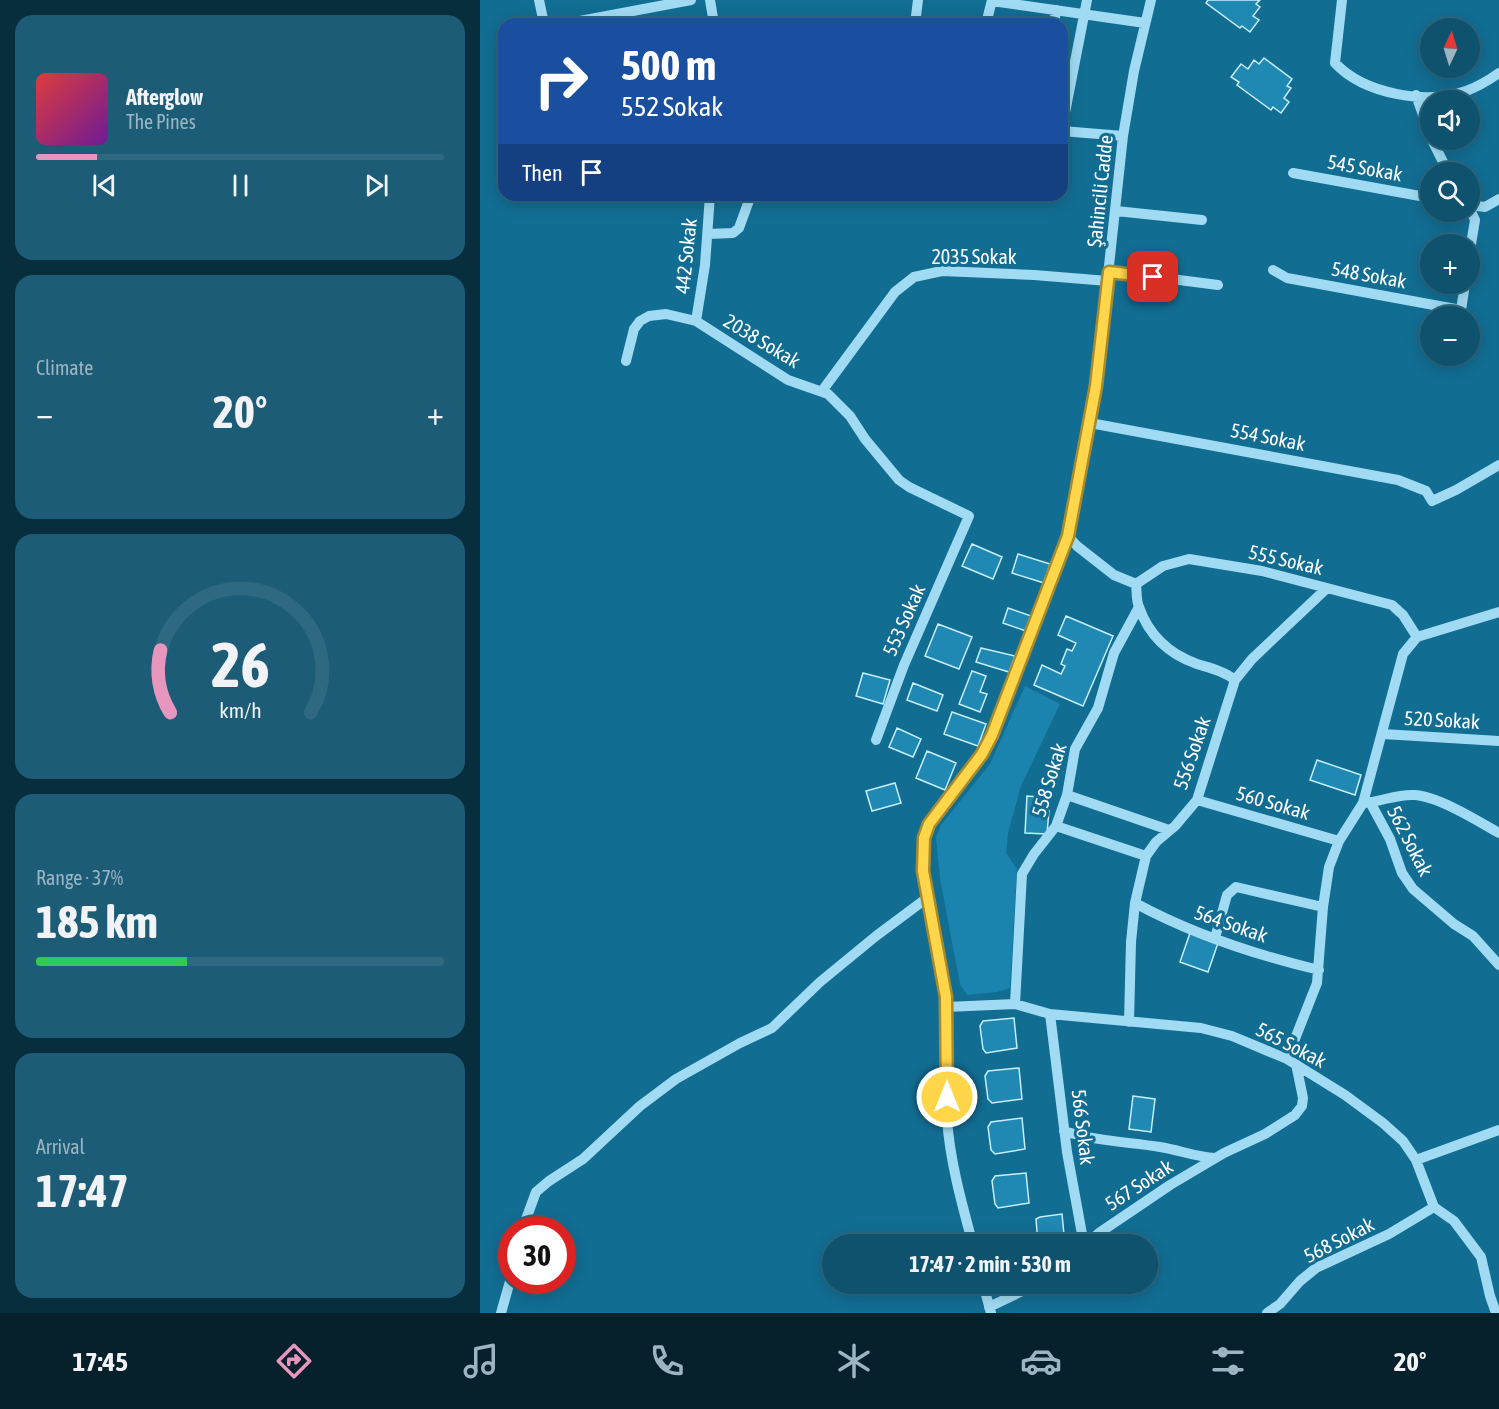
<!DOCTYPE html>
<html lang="en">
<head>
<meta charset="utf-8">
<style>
  :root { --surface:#0e526e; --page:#1c5c76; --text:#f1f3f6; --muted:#9bb6c2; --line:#2e6981; --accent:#e797bd }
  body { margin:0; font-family:"Asap Condensed",sans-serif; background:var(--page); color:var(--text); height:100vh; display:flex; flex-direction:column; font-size:22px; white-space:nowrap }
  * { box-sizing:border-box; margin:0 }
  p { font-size:20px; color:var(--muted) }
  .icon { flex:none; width:33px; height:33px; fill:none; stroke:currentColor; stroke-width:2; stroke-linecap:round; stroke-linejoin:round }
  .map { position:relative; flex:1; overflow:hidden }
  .sheet { display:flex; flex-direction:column; gap:15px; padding:15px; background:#082d3c; width:480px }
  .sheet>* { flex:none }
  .hud { position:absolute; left:18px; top:18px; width:570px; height:183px; border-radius:18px; box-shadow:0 3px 15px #0003,0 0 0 2px var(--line); background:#1a4fa0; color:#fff; overflow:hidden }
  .needle { width:39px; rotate:4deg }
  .tools { position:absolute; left:940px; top:18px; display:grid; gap:12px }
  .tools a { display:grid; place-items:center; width:60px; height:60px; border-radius:50%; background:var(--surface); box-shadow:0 3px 15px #0003,0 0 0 2px var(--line); font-size:30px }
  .speed { position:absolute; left:18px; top:1216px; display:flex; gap:12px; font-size:30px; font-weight:700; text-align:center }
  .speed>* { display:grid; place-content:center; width:78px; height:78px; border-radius:50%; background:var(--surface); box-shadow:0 3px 15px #0003,0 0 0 2px var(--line); line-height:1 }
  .speed .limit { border:9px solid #d22; background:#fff; color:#111 }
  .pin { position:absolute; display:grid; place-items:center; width:51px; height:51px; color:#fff; margin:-26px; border-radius:12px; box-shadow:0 3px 9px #0006 }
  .me { position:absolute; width:66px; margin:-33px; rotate:0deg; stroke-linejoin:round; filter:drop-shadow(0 0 4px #0008) }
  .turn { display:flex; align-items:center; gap:21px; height:126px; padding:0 24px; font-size:27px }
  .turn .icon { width:78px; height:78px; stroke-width:2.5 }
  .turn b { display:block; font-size:42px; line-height:51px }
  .then { display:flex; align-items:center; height:57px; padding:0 24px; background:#0003; gap:12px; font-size:22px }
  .big { font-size:45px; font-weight:700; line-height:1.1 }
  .sheet .widget { flex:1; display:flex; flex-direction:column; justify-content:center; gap:9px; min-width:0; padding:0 21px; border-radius:18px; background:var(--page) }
  .sheet .dial { align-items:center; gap:0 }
  .dial svg { height:156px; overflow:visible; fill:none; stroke:var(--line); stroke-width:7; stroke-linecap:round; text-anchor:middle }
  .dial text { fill:var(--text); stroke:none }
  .song { display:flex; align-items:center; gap:18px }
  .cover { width:72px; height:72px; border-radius:9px; background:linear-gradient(135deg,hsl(0 70% 55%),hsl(280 70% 35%)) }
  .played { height:6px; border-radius:3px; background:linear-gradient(90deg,var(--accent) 15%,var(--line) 15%) }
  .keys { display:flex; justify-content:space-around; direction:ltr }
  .heat { display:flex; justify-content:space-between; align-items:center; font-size:33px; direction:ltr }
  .charge { height:9px; border-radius:4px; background:linear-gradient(90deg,#34c759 37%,var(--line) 0) }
  .trip { position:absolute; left:342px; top:1234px; width:336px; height:60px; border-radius:30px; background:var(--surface); box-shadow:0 3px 15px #0003,0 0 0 2px var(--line); font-weight:700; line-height:60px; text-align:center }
  .dock { display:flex; height:96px; justify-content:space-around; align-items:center; background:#06212c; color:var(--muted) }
  .dock .icon { width:42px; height:42px }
  .dock .selected { color:var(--accent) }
  .dock b { font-size:27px; color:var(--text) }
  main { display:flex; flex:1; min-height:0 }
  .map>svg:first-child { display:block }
  .green { fill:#1a84ae }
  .building { fill:#1f88b3; stroke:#c7eefd; stroke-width:1.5 }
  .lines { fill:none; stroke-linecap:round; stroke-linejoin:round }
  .minor { stroke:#a0dbf3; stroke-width:10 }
  .route-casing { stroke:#a68a30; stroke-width:15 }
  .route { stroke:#ffd54a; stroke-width:10 }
  .labels { text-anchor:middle; stroke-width:6; stroke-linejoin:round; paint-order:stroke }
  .street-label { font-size:20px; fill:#fff; stroke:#126d93 }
</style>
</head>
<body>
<main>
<section class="sheet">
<div class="widget">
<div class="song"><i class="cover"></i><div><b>Afterglow</b><p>The Pines</p></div></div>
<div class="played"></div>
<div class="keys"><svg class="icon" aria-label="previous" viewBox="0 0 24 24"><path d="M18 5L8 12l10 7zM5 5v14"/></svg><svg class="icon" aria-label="pause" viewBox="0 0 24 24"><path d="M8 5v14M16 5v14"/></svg><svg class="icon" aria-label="next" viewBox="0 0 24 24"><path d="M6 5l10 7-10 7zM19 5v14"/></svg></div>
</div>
<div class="widget"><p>Climate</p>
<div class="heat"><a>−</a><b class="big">20°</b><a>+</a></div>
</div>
<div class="widget dial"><svg viewBox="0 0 100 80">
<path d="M14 69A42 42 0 1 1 86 69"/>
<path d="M14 69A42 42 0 0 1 9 37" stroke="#e797bd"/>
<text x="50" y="56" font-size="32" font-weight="700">26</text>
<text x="50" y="72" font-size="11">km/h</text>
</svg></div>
<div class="widget"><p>Range · 37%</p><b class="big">185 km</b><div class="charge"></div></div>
<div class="widget"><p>Arrival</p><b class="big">17:47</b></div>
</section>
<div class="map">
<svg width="1019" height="1313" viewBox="0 0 1019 1313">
  <rect width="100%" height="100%" fill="#126d93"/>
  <!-- green -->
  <path class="green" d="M545,686L580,704L541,786L528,833L526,853L537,869L530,988L517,992L487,995L480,984L460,879L456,837L461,825L510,764Z"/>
  <!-- building -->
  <path class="building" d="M728,0H780L776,4L780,7L773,16L779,20L770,32L762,26L760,28L726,3Z
    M784,58L812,79L807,86L811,88L804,98L809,102L801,113L793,107L791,110L757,85L759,82L751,77L761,64L768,69L774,60L779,64Z
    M492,544L522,557L513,579L482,566Z
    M538,554L570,564L564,583L532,573Z
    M528,608L551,616L546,631L523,623Z
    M586,616L633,636L603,706L554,685L562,665L581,674L585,666L581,664L587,649L592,651L596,643L578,635Z
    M458,624L492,637L479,669L445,656Z
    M501,648L535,656L529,672L496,662Z
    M492,671L506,676L500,692L507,694L500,712L479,704Z
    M383,673L410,680L403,704L376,696Z
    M433,683L463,695L457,711L427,700Z
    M472,712L506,724L498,746L464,734Z
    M417,728L441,739L433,757L409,747Z
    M447,751L476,763L465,790L436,778Z
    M837,760L881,775L875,795L830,780Z
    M415,783L421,803L392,811L386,791Z
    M547,796L570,798L567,834L545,833Z
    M710,933L738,943L728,972L700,962Z
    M534,1018L537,1048L506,1053L503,1049L500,1026L503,1021Z
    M539,1068L542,1099L512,1103L508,1099L505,1076L508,1071Z
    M653,1096L675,1099L671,1132L649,1129Z
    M542,1118L545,1149L515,1154L511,1150L508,1127L511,1122Z
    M546,1173L549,1203L518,1208L515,1204L512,1181L515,1176Z
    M582,1214L585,1245H558L556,1219L560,1217Z"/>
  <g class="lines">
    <!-- minor -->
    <path class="minor" d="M59,0L63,19L71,24
      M230,0L234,24
      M862,0L855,63C884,94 946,105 986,91C997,87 1009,80 1019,73
      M512,1L665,23
      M84,24L211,0
      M435,24L438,0
      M506,24L512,0
      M573,24L577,10
      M936,95L951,138
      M582,128L607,0
      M582,131L643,136
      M952,140L968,172
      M813,173L951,198
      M990,205L1005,207L1019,199
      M990,209L995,220L990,250
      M636,211L722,220
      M228,234L253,233L259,228L271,195
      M793,270L807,278L981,310L985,284
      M629,271L738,285
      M216,321L225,265L230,195
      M146,361L154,329L160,321L169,316L186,314L216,321L308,380L348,394L370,416L385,439L419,480L429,487L489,516L424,665L396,740
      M342,391L415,292L434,277L462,271L554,275L628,281
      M610,423L918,480L946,491L952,501L976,490L1019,465
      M588,536L597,546L634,575L656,584C657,592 656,600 659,607C669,636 689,654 717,664C730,668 744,671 755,680
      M656,584L683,566L709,559L782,571L912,605L923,615L937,637
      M903,734L1019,741
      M587,795L689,830
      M717,800L859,841
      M890,802L910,839L922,873L933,889L974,924L993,936L1019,965
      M883,803C900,802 917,794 934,795C958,796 998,821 1019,833
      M576,826L666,856
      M655,903C712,934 776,955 839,970
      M735,938L747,895L756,887L843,907
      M535,1004L542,874L554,854L576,826L587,795L595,749L618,708L634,653L659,607
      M466,1007L535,1004L570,1014L721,1028L752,1036L807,1059L865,1095L903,1123L923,1141L936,1160L954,1207L974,1221L1001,1257L1010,1296L1016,1313
      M570,1014L587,1152L604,1245
      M649,1022L651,942L655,903L666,856L676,842L695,826L717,800L755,680L772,659L847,588
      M807,1059L837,983L843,907L849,867L859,841L883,803L923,654L937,637L1019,612
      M584,1131C615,1141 648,1142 680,1147C699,1150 716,1157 735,1158
      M936,1160L1019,1130
      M42,1230L56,1192L69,1181L103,1159L160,1106L196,1079L260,1043L292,1028L340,982L396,936L447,898
      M493,1245C482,1204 470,1162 467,1119C464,1079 471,1035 466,995C461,952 429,863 449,824L502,754L511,735L588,536L616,386L643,136L654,71L671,0
      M606,1245L619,1233L690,1185L744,1153L785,1134L815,1115L822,1106L823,1098L816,1064
      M503,1284L511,1313
      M509,1307L557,1284
      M21,1313L32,1274
      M787,1313L800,1304L820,1281L836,1268L909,1234L954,1207"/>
  </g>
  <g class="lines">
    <!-- route casing -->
    <g class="route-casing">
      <path id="route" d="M467,1097L466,997L443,871L444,838L449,824L502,754L512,735L588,536L616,386L629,272L673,277"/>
    </g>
    <!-- route -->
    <use href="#route" class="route"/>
  </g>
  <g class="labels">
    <!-- street labels -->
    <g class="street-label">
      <text transform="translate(885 168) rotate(10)" y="7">545 Sokak</text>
      <text transform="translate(620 191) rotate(-84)" y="7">Şahincili Cadde</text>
      <text transform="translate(206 256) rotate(-84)" y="7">442 Sokak</text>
      <text x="494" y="264">2035 Sokak</text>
      <text transform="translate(889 275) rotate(10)" y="7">548 Sokak</text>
      <text transform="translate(282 341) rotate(31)" y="7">2038 Sokak</text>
      <text transform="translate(788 437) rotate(11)" y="7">554 Sokak</text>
      <text transform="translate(806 560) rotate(13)" y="7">555 Sokak</text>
      <text transform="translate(424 620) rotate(-66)" y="7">553 Sokak</text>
      <text transform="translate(962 720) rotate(3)" y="7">520 Sokak</text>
      <text transform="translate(712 753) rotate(-71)" y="7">556 Sokak</text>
      <text transform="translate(569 780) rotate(-73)" y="7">558 Sokak</text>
      <text transform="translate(793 803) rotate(16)" y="7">560 Sokak</text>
      <text transform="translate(930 841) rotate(63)" y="7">562 Sokak</text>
      <text transform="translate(751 924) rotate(19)" y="7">564 Sokak</text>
      <text transform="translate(811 1045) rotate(27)" y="7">565 Sokak</text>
      <text transform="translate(603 1127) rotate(83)" y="7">566 Sokak</text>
      <text transform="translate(659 1185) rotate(-33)" y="7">567 Sokak</text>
      <text transform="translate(859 1240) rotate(-27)" y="7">568 Sokak</text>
    </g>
  </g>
</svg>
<div class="tools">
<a><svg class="needle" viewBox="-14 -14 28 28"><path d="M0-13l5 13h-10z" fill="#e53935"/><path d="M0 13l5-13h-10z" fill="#9bb6c2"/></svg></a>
<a><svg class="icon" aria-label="sound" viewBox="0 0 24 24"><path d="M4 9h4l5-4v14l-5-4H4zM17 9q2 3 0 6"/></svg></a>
<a><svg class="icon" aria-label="search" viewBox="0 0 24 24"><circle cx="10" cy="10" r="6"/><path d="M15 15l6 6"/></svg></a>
<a>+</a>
<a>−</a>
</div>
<div class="speed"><div class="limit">30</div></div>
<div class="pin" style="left:673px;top:277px;background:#d93025"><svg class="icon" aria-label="arrive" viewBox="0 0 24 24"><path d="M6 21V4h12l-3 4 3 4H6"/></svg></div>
<svg class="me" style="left:467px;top:1097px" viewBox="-20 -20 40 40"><circle r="17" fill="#ffd54a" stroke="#fff" stroke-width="3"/><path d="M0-11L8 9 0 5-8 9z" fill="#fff"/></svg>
<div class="trip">17:47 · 2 min · 530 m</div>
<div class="hud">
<div class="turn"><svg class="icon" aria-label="right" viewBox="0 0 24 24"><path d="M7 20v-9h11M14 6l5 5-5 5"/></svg><div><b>500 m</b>552 Sokak</div></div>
<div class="then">Then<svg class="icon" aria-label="arrive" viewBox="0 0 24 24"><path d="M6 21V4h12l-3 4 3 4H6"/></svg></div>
</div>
</div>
</main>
<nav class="dock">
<b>17:45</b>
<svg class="icon selected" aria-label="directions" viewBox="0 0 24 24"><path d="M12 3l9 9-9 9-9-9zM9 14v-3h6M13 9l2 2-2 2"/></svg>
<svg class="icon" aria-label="music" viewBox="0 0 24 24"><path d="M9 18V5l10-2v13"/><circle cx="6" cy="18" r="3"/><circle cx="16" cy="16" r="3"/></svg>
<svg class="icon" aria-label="phone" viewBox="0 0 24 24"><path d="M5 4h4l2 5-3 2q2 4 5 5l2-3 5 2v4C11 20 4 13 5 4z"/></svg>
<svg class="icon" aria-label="climate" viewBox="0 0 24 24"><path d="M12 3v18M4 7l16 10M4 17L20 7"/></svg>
<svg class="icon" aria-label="car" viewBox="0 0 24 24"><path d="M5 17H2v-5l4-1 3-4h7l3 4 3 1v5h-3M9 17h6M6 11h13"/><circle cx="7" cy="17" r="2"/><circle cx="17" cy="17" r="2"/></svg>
<svg class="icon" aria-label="filters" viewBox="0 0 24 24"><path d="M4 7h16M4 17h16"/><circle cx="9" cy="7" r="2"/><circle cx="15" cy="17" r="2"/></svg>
<b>20°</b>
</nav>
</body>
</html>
